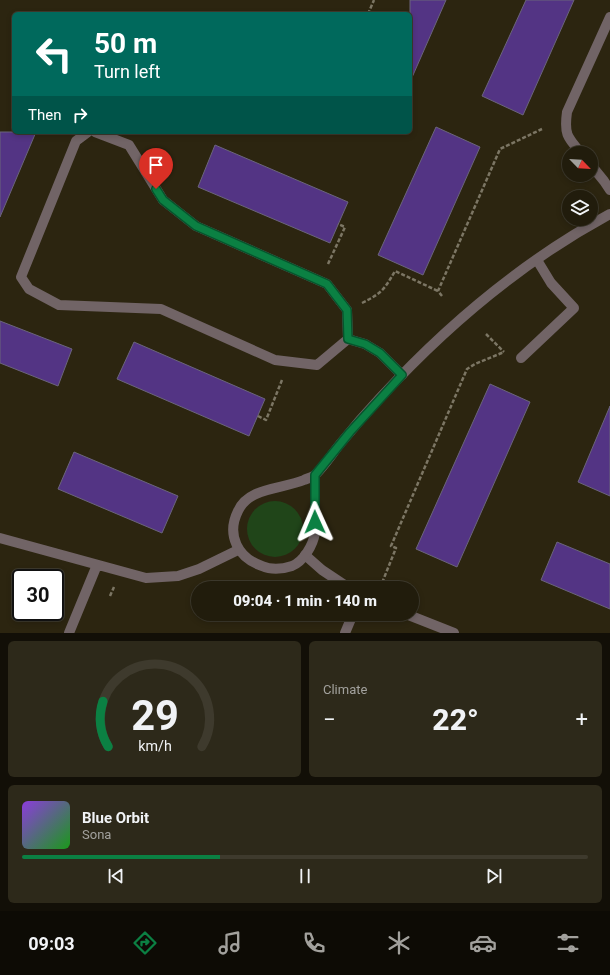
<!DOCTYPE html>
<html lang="en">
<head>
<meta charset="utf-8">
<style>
  :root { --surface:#211c0c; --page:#2d291a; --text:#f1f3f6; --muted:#a2a19d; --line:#3e3a2d; --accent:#0b8043 }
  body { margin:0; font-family:Roboto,sans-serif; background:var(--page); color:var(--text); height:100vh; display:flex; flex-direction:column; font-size:15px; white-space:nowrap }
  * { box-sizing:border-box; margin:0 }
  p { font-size:13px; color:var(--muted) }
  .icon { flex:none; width:22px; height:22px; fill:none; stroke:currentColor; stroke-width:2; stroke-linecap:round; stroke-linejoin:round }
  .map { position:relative; height:633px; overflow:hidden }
  .details { display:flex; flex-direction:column; gap:8px; padding:8px; background:#120f07; flex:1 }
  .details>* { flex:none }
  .top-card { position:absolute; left:12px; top:12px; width:400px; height:122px; border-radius:6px; box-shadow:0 2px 6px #0003,0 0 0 1px var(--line); background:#00695c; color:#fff; overflow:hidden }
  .needle { width:26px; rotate:115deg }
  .fabs { position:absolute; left:562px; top:146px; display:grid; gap:8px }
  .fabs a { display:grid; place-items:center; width:36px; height:36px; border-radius:50%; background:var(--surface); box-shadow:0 2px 6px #0003,0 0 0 1px var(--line); font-size:20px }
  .speed { position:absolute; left:12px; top:569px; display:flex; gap:8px; font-size:20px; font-weight:700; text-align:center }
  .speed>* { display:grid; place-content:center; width:52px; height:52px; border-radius:50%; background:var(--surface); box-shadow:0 2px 6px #0003,0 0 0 1px var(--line); line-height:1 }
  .speed .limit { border:2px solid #111; border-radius:6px; background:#fff; color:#111 }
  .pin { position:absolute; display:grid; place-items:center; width:34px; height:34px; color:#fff; margin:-41px -17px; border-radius:50% 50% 50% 0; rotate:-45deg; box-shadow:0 0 4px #0007 }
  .pin .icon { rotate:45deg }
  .me { position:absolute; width:44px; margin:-22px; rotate:359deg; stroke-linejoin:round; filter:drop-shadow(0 0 3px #0008) }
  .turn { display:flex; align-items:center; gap:14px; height:84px; padding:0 16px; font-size:18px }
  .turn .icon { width:52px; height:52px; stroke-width:2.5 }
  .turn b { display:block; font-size:28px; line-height:34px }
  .then { display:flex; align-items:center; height:38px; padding:0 16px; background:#0003; gap:8px; font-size:15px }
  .big { font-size:30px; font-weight:800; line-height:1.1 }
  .details .card { flex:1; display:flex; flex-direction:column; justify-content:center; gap:6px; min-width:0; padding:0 14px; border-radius:6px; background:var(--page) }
  .details .dial { align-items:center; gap:0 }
  .dial svg { height:104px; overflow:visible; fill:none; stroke:var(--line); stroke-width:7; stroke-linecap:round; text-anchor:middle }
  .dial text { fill:var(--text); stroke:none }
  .song { display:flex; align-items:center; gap:12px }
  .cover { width:48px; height:48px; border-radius:6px; background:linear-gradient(135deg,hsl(270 70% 55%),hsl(120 70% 35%)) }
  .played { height:4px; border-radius:2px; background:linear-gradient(90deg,var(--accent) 35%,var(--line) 35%) }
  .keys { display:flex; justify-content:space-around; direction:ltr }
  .heat { display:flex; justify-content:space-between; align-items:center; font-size:22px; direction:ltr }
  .details .tiles { flex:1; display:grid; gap:8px; grid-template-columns:1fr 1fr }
  .card:last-child { grid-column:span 2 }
  .trip { position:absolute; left:191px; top:581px; width:228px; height:40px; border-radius:20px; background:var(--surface); box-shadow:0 2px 6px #0003,0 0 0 1px var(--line); font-weight:800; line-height:40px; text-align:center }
  .menu { display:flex; height:64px; justify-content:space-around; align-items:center; background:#0d0b05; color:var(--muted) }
  .menu .icon { width:28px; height:28px }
  .menu .current { color:var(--accent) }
  .menu b { font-size:18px; color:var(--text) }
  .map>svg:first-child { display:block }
  .green { fill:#204519 }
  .building { fill:#533484; stroke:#6b657b }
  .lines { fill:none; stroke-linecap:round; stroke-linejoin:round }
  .path { stroke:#7c7664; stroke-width:2.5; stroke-dasharray:4 2; stroke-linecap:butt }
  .lane { stroke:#716466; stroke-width:10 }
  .street { stroke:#716466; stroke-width:10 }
  .route-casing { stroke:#07532c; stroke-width:10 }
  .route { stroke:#0b8043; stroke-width:7 }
</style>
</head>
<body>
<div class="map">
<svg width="610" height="633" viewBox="0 0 610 633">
  <rect width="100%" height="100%" fill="#2c2510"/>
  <!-- green -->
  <path class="green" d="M247 529a28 28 0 1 1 56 0a28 28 0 1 1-56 0Z"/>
  <!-- building -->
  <path class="building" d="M410,0H446L410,82Z
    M526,0H574L523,115L482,96Z
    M436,127L480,147L423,275L378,255Z
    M0,132H36L0,217Z
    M215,145L348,202L330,243L198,187Z
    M0,321L72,349L58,386L0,363Z
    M134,342L265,399L249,436L117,379Z
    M490,384L530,402L457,567L416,549Z
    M610,406V496L578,482Z
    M74,452L178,496L162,533L58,489Z
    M557,542L610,564V609L541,580Z"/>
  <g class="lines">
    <!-- path -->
    <path class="path" d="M368,14L374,0
      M328,264L345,227L338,224
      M442,296L438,291L500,149L542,129
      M362,303C382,293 384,290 395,271L438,291
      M486,334L504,352
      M258,416L266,420L282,380
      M380,588L396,548L391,546L467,369L475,364L504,352
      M110,596L114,587"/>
    <!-- lane -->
    <path class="lane" d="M88,132L76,141L21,277L29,289L59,305L161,309L275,360L317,365L348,339
      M95,132L129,145L163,200L196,226L327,284L347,310L348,339
      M581,153C567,137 564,134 567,112L610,17
      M591,165L604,181L610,190
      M348,339L365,344L380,353L402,375
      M521,358L574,308L551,283L537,260
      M0,538L146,578L178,576L199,569L238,550
      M305,555L322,570L349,588
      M406,614L454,633
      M69,633L97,565
      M345,633L353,614"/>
    <!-- street -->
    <path class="street" d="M315,475C315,486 315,498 315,509C315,517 316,526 315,533C313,545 304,561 292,566C283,569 271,570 262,566C238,558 226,535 238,511C249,487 283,489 304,480C308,478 313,477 316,474C325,465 332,454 340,444C353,428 366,413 380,398C447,325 523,261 610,214"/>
  </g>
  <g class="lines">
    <!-- route casing -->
    <g class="route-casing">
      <path id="route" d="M156,189L163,200L196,226L327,284L347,310L348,339L365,344L380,353L402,375L350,432L315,475V522"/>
    </g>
    <!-- route -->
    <use href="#route" class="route"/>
  </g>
</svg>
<div class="fabs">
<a><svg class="needle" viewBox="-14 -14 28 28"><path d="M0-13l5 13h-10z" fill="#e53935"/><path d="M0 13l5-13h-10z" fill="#a2a19d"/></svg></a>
<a><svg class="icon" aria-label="layers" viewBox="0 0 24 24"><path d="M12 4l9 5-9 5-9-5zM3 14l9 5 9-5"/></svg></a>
</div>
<div class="speed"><div class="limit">30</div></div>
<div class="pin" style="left:156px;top:189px;background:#d93025"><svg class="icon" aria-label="arrive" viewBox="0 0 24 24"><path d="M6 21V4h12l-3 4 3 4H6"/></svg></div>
<svg class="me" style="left:315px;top:522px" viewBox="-20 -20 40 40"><path d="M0-17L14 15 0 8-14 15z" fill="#0b8043" stroke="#fff" stroke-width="4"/></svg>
<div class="trip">09:04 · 1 min · 140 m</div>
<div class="top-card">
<div class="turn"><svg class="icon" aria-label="left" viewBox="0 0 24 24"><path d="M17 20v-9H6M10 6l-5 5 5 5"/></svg><div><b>50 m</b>Turn left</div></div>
<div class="then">Then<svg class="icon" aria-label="right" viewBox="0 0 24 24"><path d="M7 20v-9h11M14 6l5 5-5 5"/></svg></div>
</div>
</div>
<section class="details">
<div class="tiles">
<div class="card dial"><svg viewBox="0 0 100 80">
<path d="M14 69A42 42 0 1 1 86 69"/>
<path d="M14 69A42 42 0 0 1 10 34" stroke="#0b8043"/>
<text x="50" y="56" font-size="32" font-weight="700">29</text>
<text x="50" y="72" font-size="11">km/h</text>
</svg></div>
<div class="card"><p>Climate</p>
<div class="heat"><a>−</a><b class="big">22°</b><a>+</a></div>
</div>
<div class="card">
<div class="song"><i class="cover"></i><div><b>Blue Orbit</b><p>Sona</p></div></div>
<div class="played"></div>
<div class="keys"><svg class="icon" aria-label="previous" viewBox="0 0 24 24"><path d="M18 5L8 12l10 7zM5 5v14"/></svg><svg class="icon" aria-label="pause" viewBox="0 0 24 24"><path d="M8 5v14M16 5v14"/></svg><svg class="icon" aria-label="next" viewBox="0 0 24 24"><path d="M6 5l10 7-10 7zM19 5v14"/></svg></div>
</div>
</div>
</section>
<nav class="menu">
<b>09:03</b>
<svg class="icon current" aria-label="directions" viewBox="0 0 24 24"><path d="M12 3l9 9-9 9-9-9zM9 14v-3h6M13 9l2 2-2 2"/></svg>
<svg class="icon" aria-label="music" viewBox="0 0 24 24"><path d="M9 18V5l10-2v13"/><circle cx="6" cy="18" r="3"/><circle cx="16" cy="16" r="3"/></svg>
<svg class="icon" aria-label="phone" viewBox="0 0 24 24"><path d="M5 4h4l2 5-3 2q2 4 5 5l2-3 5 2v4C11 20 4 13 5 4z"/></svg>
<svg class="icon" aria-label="climate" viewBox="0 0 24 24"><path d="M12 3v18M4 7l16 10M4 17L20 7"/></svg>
<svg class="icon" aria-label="car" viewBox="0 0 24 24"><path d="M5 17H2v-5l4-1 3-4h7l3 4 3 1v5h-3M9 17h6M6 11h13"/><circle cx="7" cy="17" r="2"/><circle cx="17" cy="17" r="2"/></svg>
<svg class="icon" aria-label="filters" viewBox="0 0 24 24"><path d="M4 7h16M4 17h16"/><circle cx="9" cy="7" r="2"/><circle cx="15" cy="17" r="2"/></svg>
</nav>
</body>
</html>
